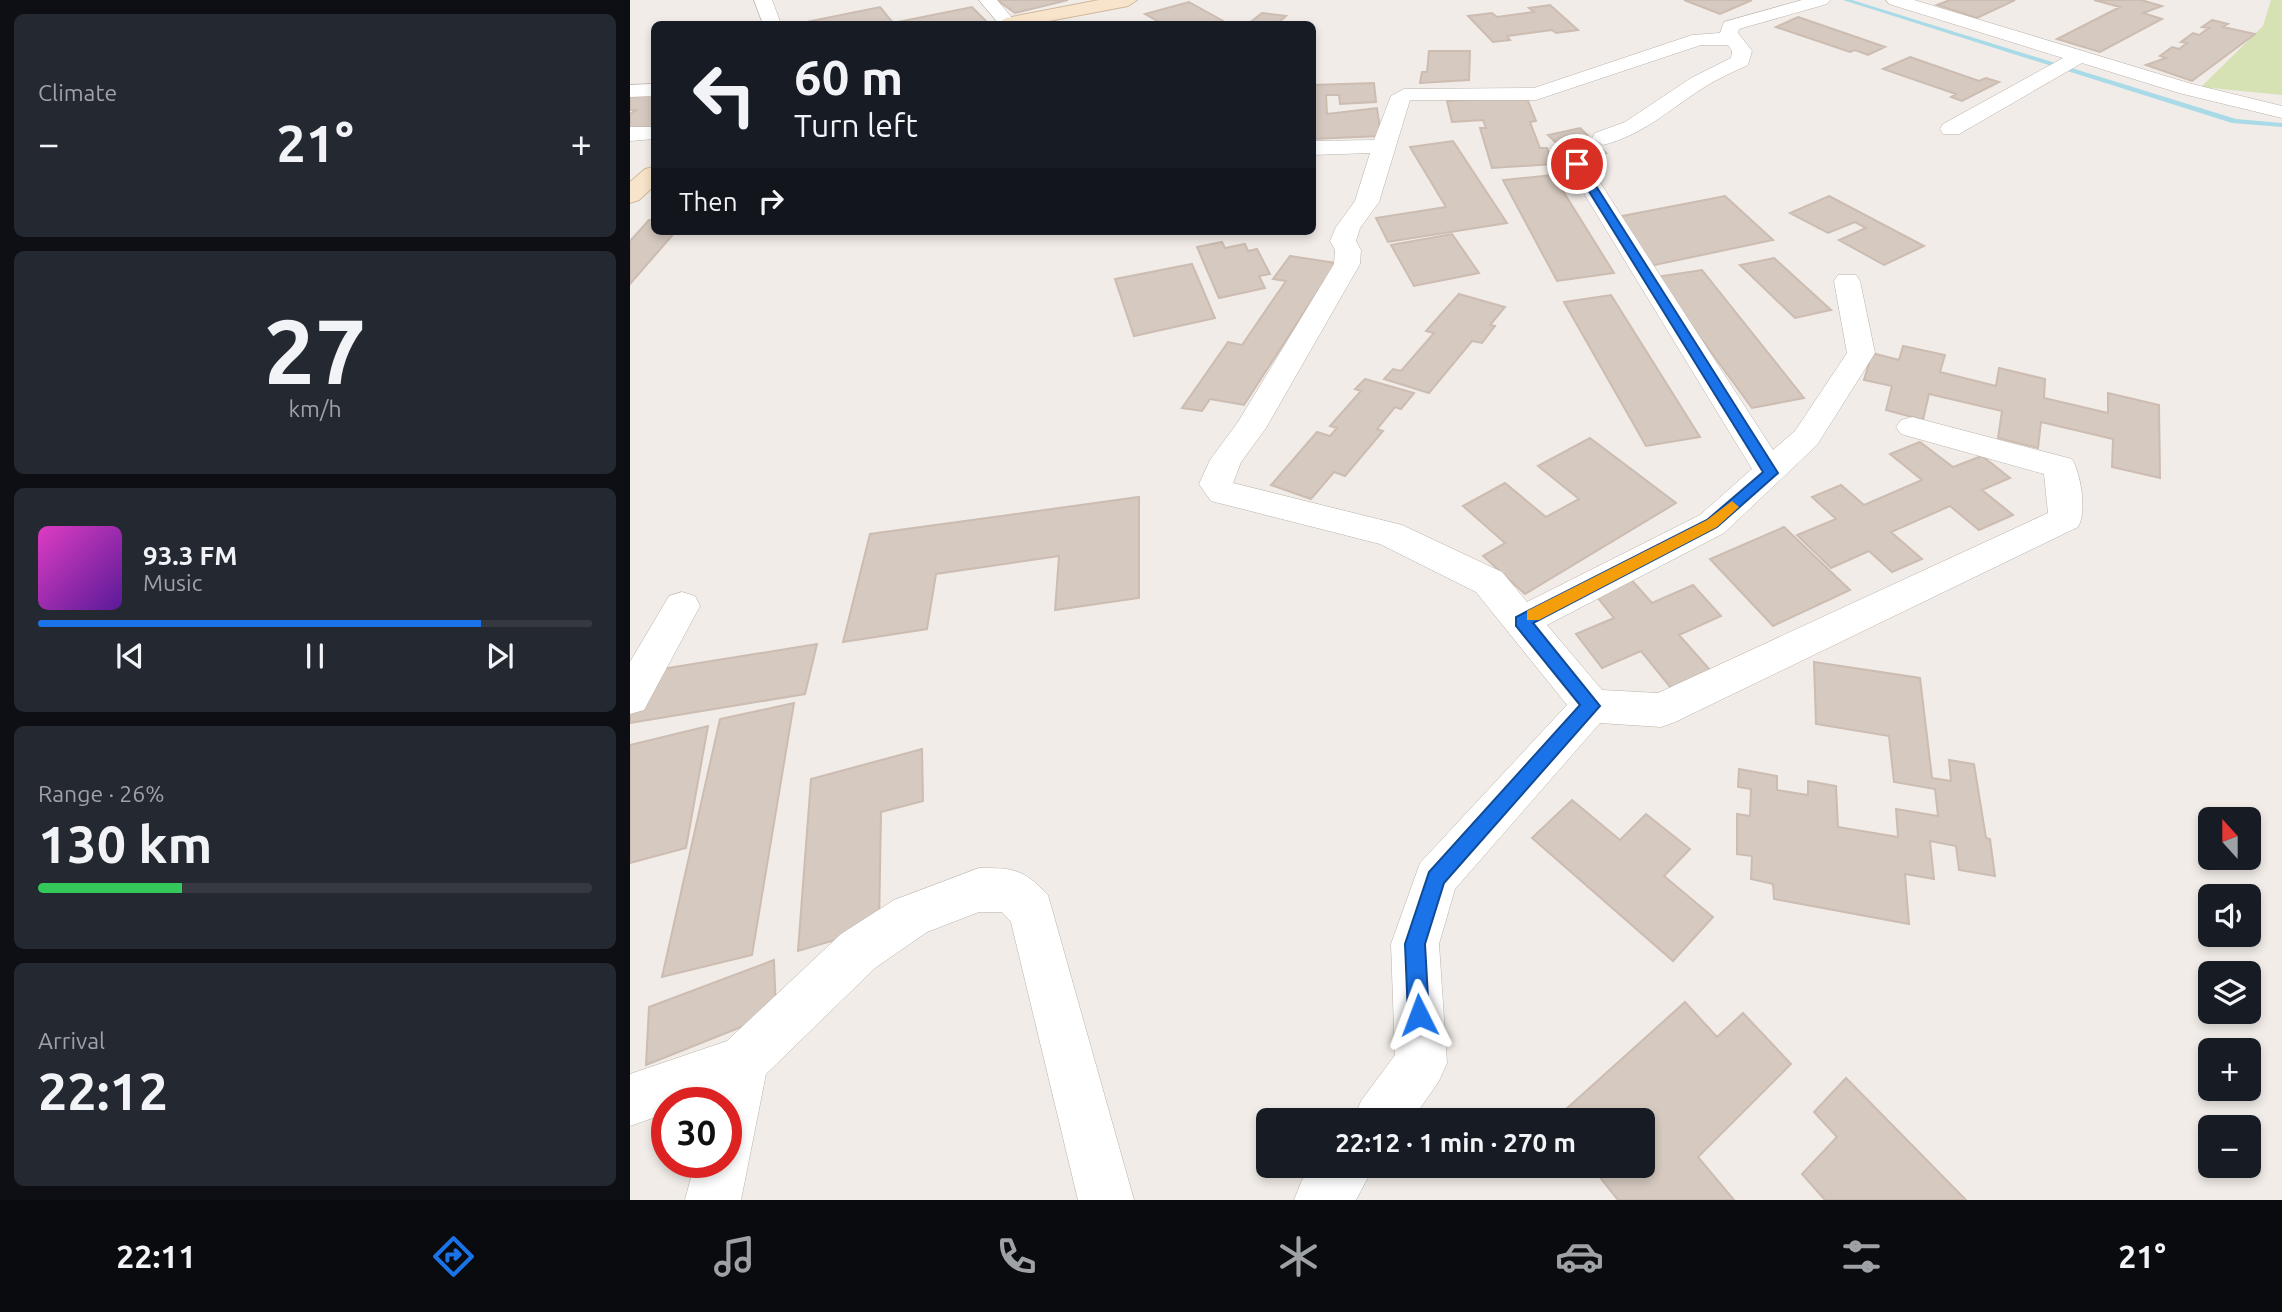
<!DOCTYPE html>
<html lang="en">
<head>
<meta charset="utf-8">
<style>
  :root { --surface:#171b24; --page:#242831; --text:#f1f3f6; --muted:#9ea1a6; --line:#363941; --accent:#1a73e8 }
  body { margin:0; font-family:Ubuntu,sans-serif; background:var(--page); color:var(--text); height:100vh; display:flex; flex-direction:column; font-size:26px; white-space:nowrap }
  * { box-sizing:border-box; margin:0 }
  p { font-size:23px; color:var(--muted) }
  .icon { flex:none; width:38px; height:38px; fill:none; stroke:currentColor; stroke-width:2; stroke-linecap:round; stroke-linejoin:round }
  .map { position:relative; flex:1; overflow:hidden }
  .details { display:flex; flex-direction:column; gap:14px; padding:14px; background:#0d0f14; width:630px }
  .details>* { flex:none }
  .banner { position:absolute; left:21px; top:21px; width:665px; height:214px; border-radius:10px; box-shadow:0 4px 10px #0003; background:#171b24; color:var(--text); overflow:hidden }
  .needle { width:46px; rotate:339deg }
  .controls { position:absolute; left:1568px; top:807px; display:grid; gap:14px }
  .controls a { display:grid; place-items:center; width:63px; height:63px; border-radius:10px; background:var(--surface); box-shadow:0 4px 10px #0003; font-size:35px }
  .speed { position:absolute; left:21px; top:1087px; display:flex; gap:14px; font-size:35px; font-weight:700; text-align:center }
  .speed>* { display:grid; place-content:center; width:91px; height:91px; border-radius:50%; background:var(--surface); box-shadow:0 4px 10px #0003; line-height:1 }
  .speed .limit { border:10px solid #d22; background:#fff; color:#111 }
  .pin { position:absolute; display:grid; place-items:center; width:60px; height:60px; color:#fff; margin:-30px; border:4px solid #fff; border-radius:50%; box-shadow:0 2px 7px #0007 }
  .me { position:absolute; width:77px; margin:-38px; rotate:357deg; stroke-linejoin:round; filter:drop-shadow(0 0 5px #0008) }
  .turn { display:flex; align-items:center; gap:24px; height:147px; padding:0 28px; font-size:32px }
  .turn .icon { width:91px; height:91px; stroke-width:2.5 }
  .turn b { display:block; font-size:49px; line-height:60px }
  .then { display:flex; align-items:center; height:66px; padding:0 28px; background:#0003; gap:14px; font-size:26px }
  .big { font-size:52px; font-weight:700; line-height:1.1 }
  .details .widget { flex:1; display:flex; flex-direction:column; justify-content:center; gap:10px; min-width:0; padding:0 24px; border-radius:10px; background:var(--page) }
  .details .dial { align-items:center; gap:0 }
  .dial b { font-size:91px; line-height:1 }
  .song { display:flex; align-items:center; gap:21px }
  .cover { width:84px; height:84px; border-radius:10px; background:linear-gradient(135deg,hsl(310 70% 55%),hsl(270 70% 35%)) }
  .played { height:7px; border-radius:4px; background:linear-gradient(90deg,var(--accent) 80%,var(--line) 80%) }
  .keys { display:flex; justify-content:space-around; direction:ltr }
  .heat { display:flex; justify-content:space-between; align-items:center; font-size:38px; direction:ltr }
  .charge { height:10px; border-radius:5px; background:linear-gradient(90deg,#34c759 26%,var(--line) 0) }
  .trip { position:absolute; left:626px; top:1108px; width:399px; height:70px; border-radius:10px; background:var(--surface); box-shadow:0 4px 10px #0003; font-weight:700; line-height:70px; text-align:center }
  .menu { display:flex; height:112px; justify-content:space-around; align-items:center; background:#090b0e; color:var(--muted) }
  .menu .icon { width:49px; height:49px }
  .menu .on { color:var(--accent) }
  .menu b { font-size:32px; color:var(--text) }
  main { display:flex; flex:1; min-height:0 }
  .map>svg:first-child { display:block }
  .green { fill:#d6e1b4 }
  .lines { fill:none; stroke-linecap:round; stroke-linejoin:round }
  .stream { fill:#a9dae8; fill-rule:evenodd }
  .building { fill:#d5c9c0; stroke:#ccbcb1; stroke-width:2 }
  .minor-casing { stroke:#bcb2aa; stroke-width:1 }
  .secondary-casing { stroke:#cfb89d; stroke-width:2 }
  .minor { fill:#fff; fill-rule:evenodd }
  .secondary { fill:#f8e4ca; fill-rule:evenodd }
  .route { fill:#1a73e8; stroke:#114b97; stroke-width:2 }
  .slow { fill:#f59e0b }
</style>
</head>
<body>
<main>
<section class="details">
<div class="widget"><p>Climate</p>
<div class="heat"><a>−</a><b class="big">21°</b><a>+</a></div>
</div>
<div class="widget dial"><b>27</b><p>km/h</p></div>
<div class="widget">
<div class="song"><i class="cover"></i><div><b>93.3 FM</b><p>Music</p></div></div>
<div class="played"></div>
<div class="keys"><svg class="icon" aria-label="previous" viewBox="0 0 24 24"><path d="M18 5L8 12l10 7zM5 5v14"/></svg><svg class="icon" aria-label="pause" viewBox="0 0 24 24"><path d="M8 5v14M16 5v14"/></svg><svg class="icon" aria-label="next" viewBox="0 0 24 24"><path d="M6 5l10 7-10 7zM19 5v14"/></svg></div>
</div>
<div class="widget"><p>Range · 26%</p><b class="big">130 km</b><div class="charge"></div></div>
<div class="widget"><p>Arrival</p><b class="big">22:12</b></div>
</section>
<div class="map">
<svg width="1652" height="1200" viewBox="0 0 1652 1200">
  <rect width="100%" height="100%" fill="#f1ece7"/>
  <!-- green -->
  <path class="green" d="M1641,0H1652V95L1571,87L1633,26Z"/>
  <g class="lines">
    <!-- stream -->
    <path class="stream" d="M1213,0H1222L1606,119L1652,123V127L1602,123Z"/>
  </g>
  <!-- building -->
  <path class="building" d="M367,0H438L385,13Z
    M1054,0H1122L1090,14Z
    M1320,0H1385L1347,18L1307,5Z
    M1464,0H1511L1532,6L1513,13L1532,19L1470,52L1427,39L1490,7Z
    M559,2L595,22L533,24L515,14Z
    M920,5L948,30L926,33L922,30L877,36L880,40L863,42L838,16L862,13L867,17L904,12L899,8Z
    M250,7L263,23L342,7L357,22L178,24L176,22Z
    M632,13L656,16L647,24H618Z
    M1168,17L1255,47L1238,55L1225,50L1220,52L1146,27Z
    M1582,20L1598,24L1593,27L1625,34L1562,81L1516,65L1536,58L1530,56L1542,47L1549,49L1557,43L1551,42L1563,33L1569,35L1579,28L1572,27Z
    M799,51H840L839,80L790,83L792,72H797Z
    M1280,57L1349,81L1356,78L1369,82L1332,101L1321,97L1326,94L1253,69Z
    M744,83L746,102L710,104L709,95H696L697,114L747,108L751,136L682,139V85Z
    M11,91L24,92V131L0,130V114L6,110H0V98Z
    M896,96L906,121L900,122L910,148H917L923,164L862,168L850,128H856L853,120L822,122L817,101Z
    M950,128L976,153L943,159L918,135Z
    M823,141L877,223L758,242L746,218L816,207L780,147Z
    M923,175L984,273L927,281L873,180Z
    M1095,196L1143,240L1020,266L977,219Z
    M1199,196L1294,246L1254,265L1209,240L1236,228L1225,222L1198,233L1160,213Z
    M19,220H24V231H46L0,284V241Z
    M822,234L849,273L784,286L761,245Z
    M592,242L595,248L615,244L618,251L627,249L640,274L629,276L635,288L589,298L567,247Z
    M660,256L706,263L614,405L580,399L572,411L552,408L598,342L612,345L656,281L643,279Z
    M1144,258L1201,310L1165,318L1110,265Z
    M562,264L585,318L504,336L485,279Z
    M1072,270L1174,398L1122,408L1026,277Z
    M829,294L875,307L860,325L865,326L852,343L842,341L799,393L754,379L763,369L771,371L804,333L796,331Z
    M981,295L1070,437L1016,446L934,302Z
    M1273,346L1315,355L1310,372L1366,386L1369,368L1415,379L1414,398L1478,413V393L1529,405L1530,478L1482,467L1483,439L1411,422L1408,448L1368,438L1372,411L1299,394L1293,420L1256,410L1262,386L1234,380L1242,353L1269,360Z
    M735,379L784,393L771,409L765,407L747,429L753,431L715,476L704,472L681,499L641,485L687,432L700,436L707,428L700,426L731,391L725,389Z
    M960,438L1046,503L895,594L853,556L875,543L833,506L875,483L916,517L949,499L908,466Z
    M1290,442L1323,467L1352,456L1380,478L1352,490L1383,515L1349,530L1320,506L1261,532L1292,559L1262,572L1239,551L1201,568L1167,535L1206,519L1182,497L1211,485L1234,505L1292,480L1260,454Z
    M509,497V598L425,610L429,556L306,574L297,629L213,642L240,534Z
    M1154,527L1220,590L1143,626L1080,559Z
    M999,577L1022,603L1063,585L1091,616L1049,635L1080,670L1041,688L1011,651L972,668L946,634L984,618L963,592Z
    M187,644L175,694L0,723V709L14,672Z
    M1184,662L1290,678L1302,778L1321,781L1319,760L1344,764L1356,838L1360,839L1365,876L1329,870L1326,846L1300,841L1304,879L1275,874L1279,924L1144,899L1143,884L1121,879L1122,856L1107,854V814L1120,816L1121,789L1108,787L1109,769L1147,776V790L1178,795V781L1206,786L1208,827L1268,837L1266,809L1308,816L1305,789L1264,782L1259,736L1186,724Z
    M164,703L122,955L32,977L90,719Z
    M78,726L56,848L0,863V745Z
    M292,749L293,801L251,812L249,927L168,951L181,779Z
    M942,800L990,840L1016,814L1060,849L1034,876L1083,917L1043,961L902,838Z
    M144,960L146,1013L16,1065L19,1007Z
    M1055,1002L1087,1037L1113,1013L1161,1064L1068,1157L1104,1200H988L961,1166H1013V1120L925,1119Z
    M1216,1078L1336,1200H1195L1172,1174L1207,1137L1184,1112Z"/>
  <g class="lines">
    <!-- minor casing -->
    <g class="minor-casing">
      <path id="minor" d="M124,0H142L151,24H133Z
        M349,0H367L387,24H369Z
        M1172,0H1200L1197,4L1109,29L1108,33L1122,51L1118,65C1103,72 1087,79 1073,88C1040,109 1013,135 973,145L962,138L965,133L995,122L1061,78L1101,58L1102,51L1098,45H1071L906,100H780L749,202L730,228L726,241L731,250L730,264L636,428L611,462L603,483L772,525L872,572L897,602L1070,515L1122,469L936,164L947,157L958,164L1143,450L1165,431L1217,353L1204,281L1208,275H1226L1230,281L1245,353L1187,445L1094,533L917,625L972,690L1028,693L1418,513L1414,474L1271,434L1266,427L1271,420L1282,417L1442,459C1451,474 1457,512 1448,527L1045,722L1031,727L970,723L825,889L809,944L817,1063L809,1081L782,1120H723L731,1101L765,1055L761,944L790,863L937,705L846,592L750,544L581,501L569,484L580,460L608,422L704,264L705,250L700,241L706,227L725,201L740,153L682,155V141L744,140L761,96L774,89L904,88L1062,35L1090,33L1094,22Z
        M1256,0H1284L1562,84L1652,106V118L1549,93L1452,63L1329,134H1313L1310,129L1313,124L1433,58L1259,4Z
        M24,84V96L0,97V85Z
        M0,127H24V139L0,141Z
        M52,592L65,596L70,606L14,710L0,714V662L39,596Z
        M349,868C385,868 393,869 418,895L504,1200H448L381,922L372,912H349L297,932L245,968L136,1074L111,1200H55L65,1162H96V1102H78L79,1099L68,1102H37V1113L0,1126V1074L97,1041L211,934L264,900Z
        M683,1166H744L726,1200H664L672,1180Z"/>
    </g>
    <!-- secondary casing -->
    <g class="secondary-casing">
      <path id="secondary" d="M469,0H507L498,6L403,24H366L376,18Z
        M24,167V186L9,200L0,203V182L15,169Z"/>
    </g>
    <!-- minor -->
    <use href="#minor" class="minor"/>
    <!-- secondary -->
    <use href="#secondary" class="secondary"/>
  </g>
  <!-- route -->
  <path class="route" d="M947,161L952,164L1148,473L1087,527L903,623L970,706L814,883L795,944L799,1015L796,1023L789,1026L781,1023L778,1015L775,944L799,872L950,705L886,626V617L1077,520L1133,472L942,164Z"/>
  <!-- slow -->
  <path class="slow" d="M1102,501L1109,507L1087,527L909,620H897V611L1077,520Z"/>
</svg>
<div class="controls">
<a><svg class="needle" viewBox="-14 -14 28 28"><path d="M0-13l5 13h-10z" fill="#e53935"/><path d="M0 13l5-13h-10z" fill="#9ea1a6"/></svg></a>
<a><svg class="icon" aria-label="sound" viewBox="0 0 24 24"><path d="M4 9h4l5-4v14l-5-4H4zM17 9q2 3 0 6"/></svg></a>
<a><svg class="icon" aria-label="layers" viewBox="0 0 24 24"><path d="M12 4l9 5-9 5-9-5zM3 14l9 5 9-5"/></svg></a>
<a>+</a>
<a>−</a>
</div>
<div class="speed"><div class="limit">30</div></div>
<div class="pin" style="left:947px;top:164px;background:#d93025"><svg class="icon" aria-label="arrive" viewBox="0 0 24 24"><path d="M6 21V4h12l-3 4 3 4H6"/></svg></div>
<svg class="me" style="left:789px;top:1015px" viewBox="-20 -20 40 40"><path d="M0-17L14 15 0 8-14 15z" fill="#1a73e8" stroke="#fff" stroke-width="4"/></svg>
<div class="trip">22:12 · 1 min · 270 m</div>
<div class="banner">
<div class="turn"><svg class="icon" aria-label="left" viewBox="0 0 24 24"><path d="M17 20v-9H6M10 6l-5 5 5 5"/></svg><div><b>60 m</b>Turn left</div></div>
<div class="then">Then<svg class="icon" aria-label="right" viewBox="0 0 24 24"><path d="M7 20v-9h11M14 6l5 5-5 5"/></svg></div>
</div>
</div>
</main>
<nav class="menu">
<b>22:11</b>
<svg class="icon on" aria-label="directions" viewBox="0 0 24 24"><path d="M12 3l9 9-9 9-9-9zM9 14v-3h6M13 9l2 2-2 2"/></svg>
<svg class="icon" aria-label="music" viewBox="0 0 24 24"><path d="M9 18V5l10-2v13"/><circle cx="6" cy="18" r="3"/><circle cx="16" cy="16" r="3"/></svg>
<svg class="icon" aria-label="phone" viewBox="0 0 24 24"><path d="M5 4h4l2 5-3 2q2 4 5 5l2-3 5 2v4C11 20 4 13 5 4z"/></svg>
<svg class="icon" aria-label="climate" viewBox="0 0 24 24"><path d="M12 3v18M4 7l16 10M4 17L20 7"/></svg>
<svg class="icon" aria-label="car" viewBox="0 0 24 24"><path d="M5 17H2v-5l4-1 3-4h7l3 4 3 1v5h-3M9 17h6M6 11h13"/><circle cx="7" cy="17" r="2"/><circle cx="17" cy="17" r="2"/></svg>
<svg class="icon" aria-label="filters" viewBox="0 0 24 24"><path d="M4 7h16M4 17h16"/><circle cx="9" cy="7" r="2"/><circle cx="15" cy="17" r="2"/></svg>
<b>21°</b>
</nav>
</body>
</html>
